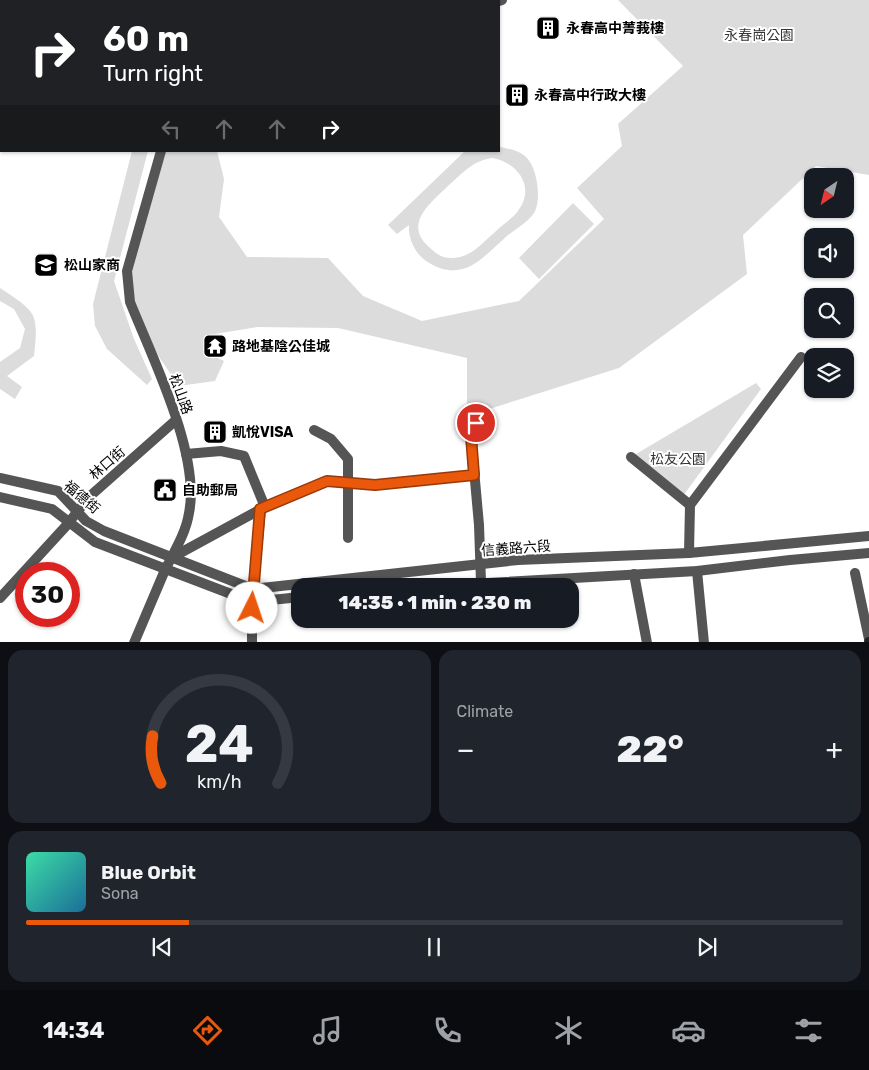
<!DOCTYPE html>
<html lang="en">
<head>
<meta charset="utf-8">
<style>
  :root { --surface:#171b24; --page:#20242c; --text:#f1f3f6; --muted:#9ea1a6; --line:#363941; --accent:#ea580c }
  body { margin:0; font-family:Rubik,"Noto Sans TC",sans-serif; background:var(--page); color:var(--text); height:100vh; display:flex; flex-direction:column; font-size:19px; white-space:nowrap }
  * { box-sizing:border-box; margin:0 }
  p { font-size:16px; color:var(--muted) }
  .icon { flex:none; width:28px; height:28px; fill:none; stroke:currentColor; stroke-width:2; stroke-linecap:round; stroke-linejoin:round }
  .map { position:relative; height:642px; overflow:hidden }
  .panel { display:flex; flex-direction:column; gap:8px; padding:8px; background:#0d0f14; flex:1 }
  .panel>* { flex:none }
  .banner { position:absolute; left:0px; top:0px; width:500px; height:152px; box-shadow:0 1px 4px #0004; background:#202124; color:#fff; overflow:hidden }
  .needle { width:32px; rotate:215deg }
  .tools { position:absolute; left:804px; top:168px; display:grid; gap:10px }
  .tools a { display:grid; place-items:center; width:50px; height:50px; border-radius:10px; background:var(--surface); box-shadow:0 1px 4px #0004; font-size:25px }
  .speed { position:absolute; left:15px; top:562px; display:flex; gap:10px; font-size:25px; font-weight:700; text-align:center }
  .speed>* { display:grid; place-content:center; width:65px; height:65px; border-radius:50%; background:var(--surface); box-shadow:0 1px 4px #0004; line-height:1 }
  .speed .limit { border:8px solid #d22; background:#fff; color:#111 }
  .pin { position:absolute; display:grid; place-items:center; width:42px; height:42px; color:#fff; margin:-21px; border:2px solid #fff; border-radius:50%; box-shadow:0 1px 5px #0007 }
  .me { position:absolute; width:55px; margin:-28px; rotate:4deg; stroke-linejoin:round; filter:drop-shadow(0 0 4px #0008) }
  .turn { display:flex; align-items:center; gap:18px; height:105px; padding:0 20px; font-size:22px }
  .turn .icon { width:65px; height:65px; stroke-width:2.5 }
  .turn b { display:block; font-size:35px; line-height:42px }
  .lanes { display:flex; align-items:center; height:48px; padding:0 20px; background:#0003; justify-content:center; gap:25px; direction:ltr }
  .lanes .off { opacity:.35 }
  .big { font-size:38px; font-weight:800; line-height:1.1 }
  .panel .widget { flex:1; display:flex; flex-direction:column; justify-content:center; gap:8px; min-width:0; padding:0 18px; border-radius:15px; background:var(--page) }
  .panel .dial { align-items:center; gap:0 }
  .dial svg { height:130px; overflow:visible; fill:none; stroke:var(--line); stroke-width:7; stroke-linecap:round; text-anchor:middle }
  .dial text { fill:var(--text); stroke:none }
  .song { display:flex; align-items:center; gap:15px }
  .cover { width:60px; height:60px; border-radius:8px; background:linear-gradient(135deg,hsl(160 70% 55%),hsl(200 70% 35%)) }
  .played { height:5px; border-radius:2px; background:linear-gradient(90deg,var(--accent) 20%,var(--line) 20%) }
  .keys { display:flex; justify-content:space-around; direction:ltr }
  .heat { display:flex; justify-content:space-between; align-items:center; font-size:28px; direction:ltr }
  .panel .tiles { flex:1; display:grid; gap:8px; grid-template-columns:1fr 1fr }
  .widget:last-child { grid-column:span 2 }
  .trip { position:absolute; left:291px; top:578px; width:288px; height:50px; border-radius:15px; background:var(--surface); box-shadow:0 1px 4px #0004; font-weight:800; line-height:50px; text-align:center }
  .menu { display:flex; height:80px; justify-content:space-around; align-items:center; background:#090b0e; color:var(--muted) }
  .menu .icon { width:35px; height:35px }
  .menu .active { color:var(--accent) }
  .menu b { font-size:22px; color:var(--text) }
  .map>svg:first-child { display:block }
  .green { fill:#dcdcdc; fill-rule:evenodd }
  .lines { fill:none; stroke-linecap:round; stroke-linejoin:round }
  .stream { stroke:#a3a3a3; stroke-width:3 }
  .minor { stroke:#555; stroke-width:10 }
  .tertiary { stroke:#555; stroke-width:10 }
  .secondary { stroke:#222; stroke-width:10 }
  .route-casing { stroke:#983908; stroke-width:12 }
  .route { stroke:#ea580c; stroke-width:9 }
  .labels { text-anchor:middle; stroke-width:4; stroke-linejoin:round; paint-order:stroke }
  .poi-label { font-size:14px; font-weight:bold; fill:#000; stroke:#fff; text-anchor:start }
  .park-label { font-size:14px; fill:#333; stroke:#fff }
  .street-label { font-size:14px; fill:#000; stroke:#fff }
</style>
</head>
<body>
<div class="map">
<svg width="869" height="643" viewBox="0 0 869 643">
  <rect width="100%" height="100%" fill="#fff"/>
  <!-- green -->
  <path class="green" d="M43,0H438L43,1Z
    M618,0H869V175L816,166L743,235L747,274L619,368L467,416V358L338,328L257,327L209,335L204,351L224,361L215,381L179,386L157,354L133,302L130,271L163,151H217L224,179L219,217L247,257L328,258L363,296L422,321L519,301L604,219L577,188L622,146L618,124L683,66Z
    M499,147C507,148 521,151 527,158C537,168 542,200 534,213C529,221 516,229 508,235C482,258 463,285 426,261C415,253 408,239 409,225L397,234L388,225L465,151H499ZM493,158C518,163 536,187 518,211C512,219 502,225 495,232C481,244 471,258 451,258C441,258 435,253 428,246C403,223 432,202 449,185C463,173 473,160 493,158Z
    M132,151H148L114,281L134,339L152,379L147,385L107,349L95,326L93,304Z
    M573,203L594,224L539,279L519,258Z
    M0,288C36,312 39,312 34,356L7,376L22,387L15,399L0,389V362L20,348L25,329L14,309L0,301Z
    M756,383L761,389L683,496L631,457Z"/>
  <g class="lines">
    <!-- stream -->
    <path class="stream" d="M324,1L325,0"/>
    <!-- minor -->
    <path class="minor" d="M455,0L456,1
      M476,423L471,436L479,525L481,582
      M314,430L331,439L348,459V538
      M186,454L221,451L244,456L265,507
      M631,457L690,505
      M689,553L690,505L801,357
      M171,558L261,509L327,481L375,485L474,475
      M697,571L704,643
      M855,573L869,639
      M634,574L647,643
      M0,598L66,526L89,497L176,420
      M134,643L165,570
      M252,643V602L261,509"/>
    <!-- tertiary -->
    <path class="tertiary" d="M499,1L502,0
      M161,151L127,271L130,302C152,357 201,455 189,513C186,533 174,552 165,570
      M0,478L58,491L86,521L104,531L253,589L518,560L689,553L869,536
      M0,497L52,509L95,542L252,602L300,597
      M435,586L697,571L790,560L869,553"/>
    <!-- secondary -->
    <path class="secondary" d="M869,643V642"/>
  </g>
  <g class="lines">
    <!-- route casing -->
    <g class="route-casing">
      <path id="route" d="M252,608L260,509L327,481L375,485L474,475L471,436L476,423"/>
    </g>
    <!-- route -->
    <use href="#route" class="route"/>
  </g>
  <!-- icons -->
  <defs>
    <g id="building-square" transform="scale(1.25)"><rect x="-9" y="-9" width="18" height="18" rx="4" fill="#000" stroke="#fff"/><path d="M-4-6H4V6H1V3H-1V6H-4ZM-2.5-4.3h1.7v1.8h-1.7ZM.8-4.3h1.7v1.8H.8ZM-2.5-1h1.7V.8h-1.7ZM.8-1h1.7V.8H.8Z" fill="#fff"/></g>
    <g id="school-square" transform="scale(1.25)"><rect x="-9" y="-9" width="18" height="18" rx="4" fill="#000" stroke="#fff"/><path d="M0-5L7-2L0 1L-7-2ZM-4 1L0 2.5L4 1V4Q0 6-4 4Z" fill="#fff"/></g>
    <g id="temple-square" transform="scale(1.25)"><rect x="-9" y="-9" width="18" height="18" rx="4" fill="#000" stroke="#fff"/><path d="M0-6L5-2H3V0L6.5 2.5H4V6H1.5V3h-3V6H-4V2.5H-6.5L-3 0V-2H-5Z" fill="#fff"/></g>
    <g id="civic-square" transform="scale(1.25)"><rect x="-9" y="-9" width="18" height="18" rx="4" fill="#000" stroke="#fff"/><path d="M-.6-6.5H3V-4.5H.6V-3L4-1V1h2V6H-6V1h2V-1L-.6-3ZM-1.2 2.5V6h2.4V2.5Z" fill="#fff"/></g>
  </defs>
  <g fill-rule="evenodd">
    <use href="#building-square" x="548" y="28"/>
    <use href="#building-square" x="517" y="95"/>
    <use href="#school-square" x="46" y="265"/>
    <use href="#temple-square" x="215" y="346"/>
    <use href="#building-square" x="215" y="432"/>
    <use href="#civic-square" x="165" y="490"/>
  </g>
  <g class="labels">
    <!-- poi labels -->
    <g class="poi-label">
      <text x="566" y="33">永春高中菁莪樓</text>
      <text x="534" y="100">永春高中行政大樓</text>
      <text x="64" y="270">松山家商</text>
      <text x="232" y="351">路地基陰公佳城</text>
      <text x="232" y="437">凱悅VISA</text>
      <text x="182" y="495">自助郵局</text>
    </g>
    <!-- park labels -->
    <g class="park-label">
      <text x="759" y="40">永春崗公園</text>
      <text x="678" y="464">松友公園</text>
    </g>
    <!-- street labels -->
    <g class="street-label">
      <text transform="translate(181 394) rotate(70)" y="5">松山路</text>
      <text transform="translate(107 463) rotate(-41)" y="5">林口街</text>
      <text transform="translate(82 497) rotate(40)" y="5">福德街</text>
      <text transform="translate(516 548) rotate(-4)" y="5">信義路六段</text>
    </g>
  </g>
</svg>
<div class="tools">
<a><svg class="needle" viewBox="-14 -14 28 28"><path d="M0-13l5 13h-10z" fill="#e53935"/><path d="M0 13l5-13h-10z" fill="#9ea1a6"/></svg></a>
<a><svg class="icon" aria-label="sound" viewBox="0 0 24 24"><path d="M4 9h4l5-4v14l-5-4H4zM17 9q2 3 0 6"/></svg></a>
<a><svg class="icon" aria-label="search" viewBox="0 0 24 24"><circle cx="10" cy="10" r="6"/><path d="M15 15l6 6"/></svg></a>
<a><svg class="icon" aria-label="layers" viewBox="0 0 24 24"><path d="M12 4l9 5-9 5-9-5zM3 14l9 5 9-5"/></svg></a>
</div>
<div class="speed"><div class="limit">30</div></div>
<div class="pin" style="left:476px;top:423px;background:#d93025"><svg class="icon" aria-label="arrive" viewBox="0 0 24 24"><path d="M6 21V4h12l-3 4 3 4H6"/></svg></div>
<svg class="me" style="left:252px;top:608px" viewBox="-20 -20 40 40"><circle r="19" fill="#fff"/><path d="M0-13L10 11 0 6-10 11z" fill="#ea580c"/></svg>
<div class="trip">14:35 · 1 min · 230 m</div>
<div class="banner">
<div class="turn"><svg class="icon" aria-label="right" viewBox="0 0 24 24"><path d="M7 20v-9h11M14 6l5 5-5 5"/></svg><div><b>60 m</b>Turn right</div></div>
<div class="lanes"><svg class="icon off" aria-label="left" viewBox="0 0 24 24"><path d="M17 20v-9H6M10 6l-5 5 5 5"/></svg><svg class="icon off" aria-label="ahead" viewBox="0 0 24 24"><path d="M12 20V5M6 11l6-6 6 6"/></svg><svg class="icon off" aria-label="ahead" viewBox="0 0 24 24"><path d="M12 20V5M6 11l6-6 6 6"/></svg><svg class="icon" aria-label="right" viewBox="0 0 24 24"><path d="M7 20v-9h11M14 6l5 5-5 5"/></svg></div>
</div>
</div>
<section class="panel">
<div class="tiles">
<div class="widget dial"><svg viewBox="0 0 100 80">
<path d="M14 69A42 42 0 1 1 86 69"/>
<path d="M14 69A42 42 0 0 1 9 40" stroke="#ea580c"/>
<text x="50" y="56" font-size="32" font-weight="700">24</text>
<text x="50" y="72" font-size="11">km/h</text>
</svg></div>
<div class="widget"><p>Climate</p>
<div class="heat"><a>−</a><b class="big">22°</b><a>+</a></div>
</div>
<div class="widget">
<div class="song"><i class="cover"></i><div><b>Blue Orbit</b><p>Sona</p></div></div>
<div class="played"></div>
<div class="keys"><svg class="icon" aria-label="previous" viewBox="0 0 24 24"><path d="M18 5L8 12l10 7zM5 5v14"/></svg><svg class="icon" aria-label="pause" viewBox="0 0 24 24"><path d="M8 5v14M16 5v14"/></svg><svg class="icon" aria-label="next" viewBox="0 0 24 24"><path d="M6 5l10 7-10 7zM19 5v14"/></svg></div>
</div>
</div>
</section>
<nav class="menu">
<b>14:34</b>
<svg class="icon active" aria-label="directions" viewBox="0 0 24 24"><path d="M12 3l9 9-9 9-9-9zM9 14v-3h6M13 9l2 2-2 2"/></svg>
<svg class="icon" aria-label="music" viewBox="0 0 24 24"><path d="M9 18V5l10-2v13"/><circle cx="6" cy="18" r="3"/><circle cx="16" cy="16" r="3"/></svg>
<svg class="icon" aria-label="phone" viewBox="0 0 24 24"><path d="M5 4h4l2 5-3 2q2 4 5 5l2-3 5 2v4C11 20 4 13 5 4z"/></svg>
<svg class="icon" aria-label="climate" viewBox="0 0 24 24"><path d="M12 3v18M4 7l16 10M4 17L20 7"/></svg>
<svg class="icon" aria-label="car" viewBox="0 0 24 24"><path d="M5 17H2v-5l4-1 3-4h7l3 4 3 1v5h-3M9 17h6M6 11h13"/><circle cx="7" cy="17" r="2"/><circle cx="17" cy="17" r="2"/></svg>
<svg class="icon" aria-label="filters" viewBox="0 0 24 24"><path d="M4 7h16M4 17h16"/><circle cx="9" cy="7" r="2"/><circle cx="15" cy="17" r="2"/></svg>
</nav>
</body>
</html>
